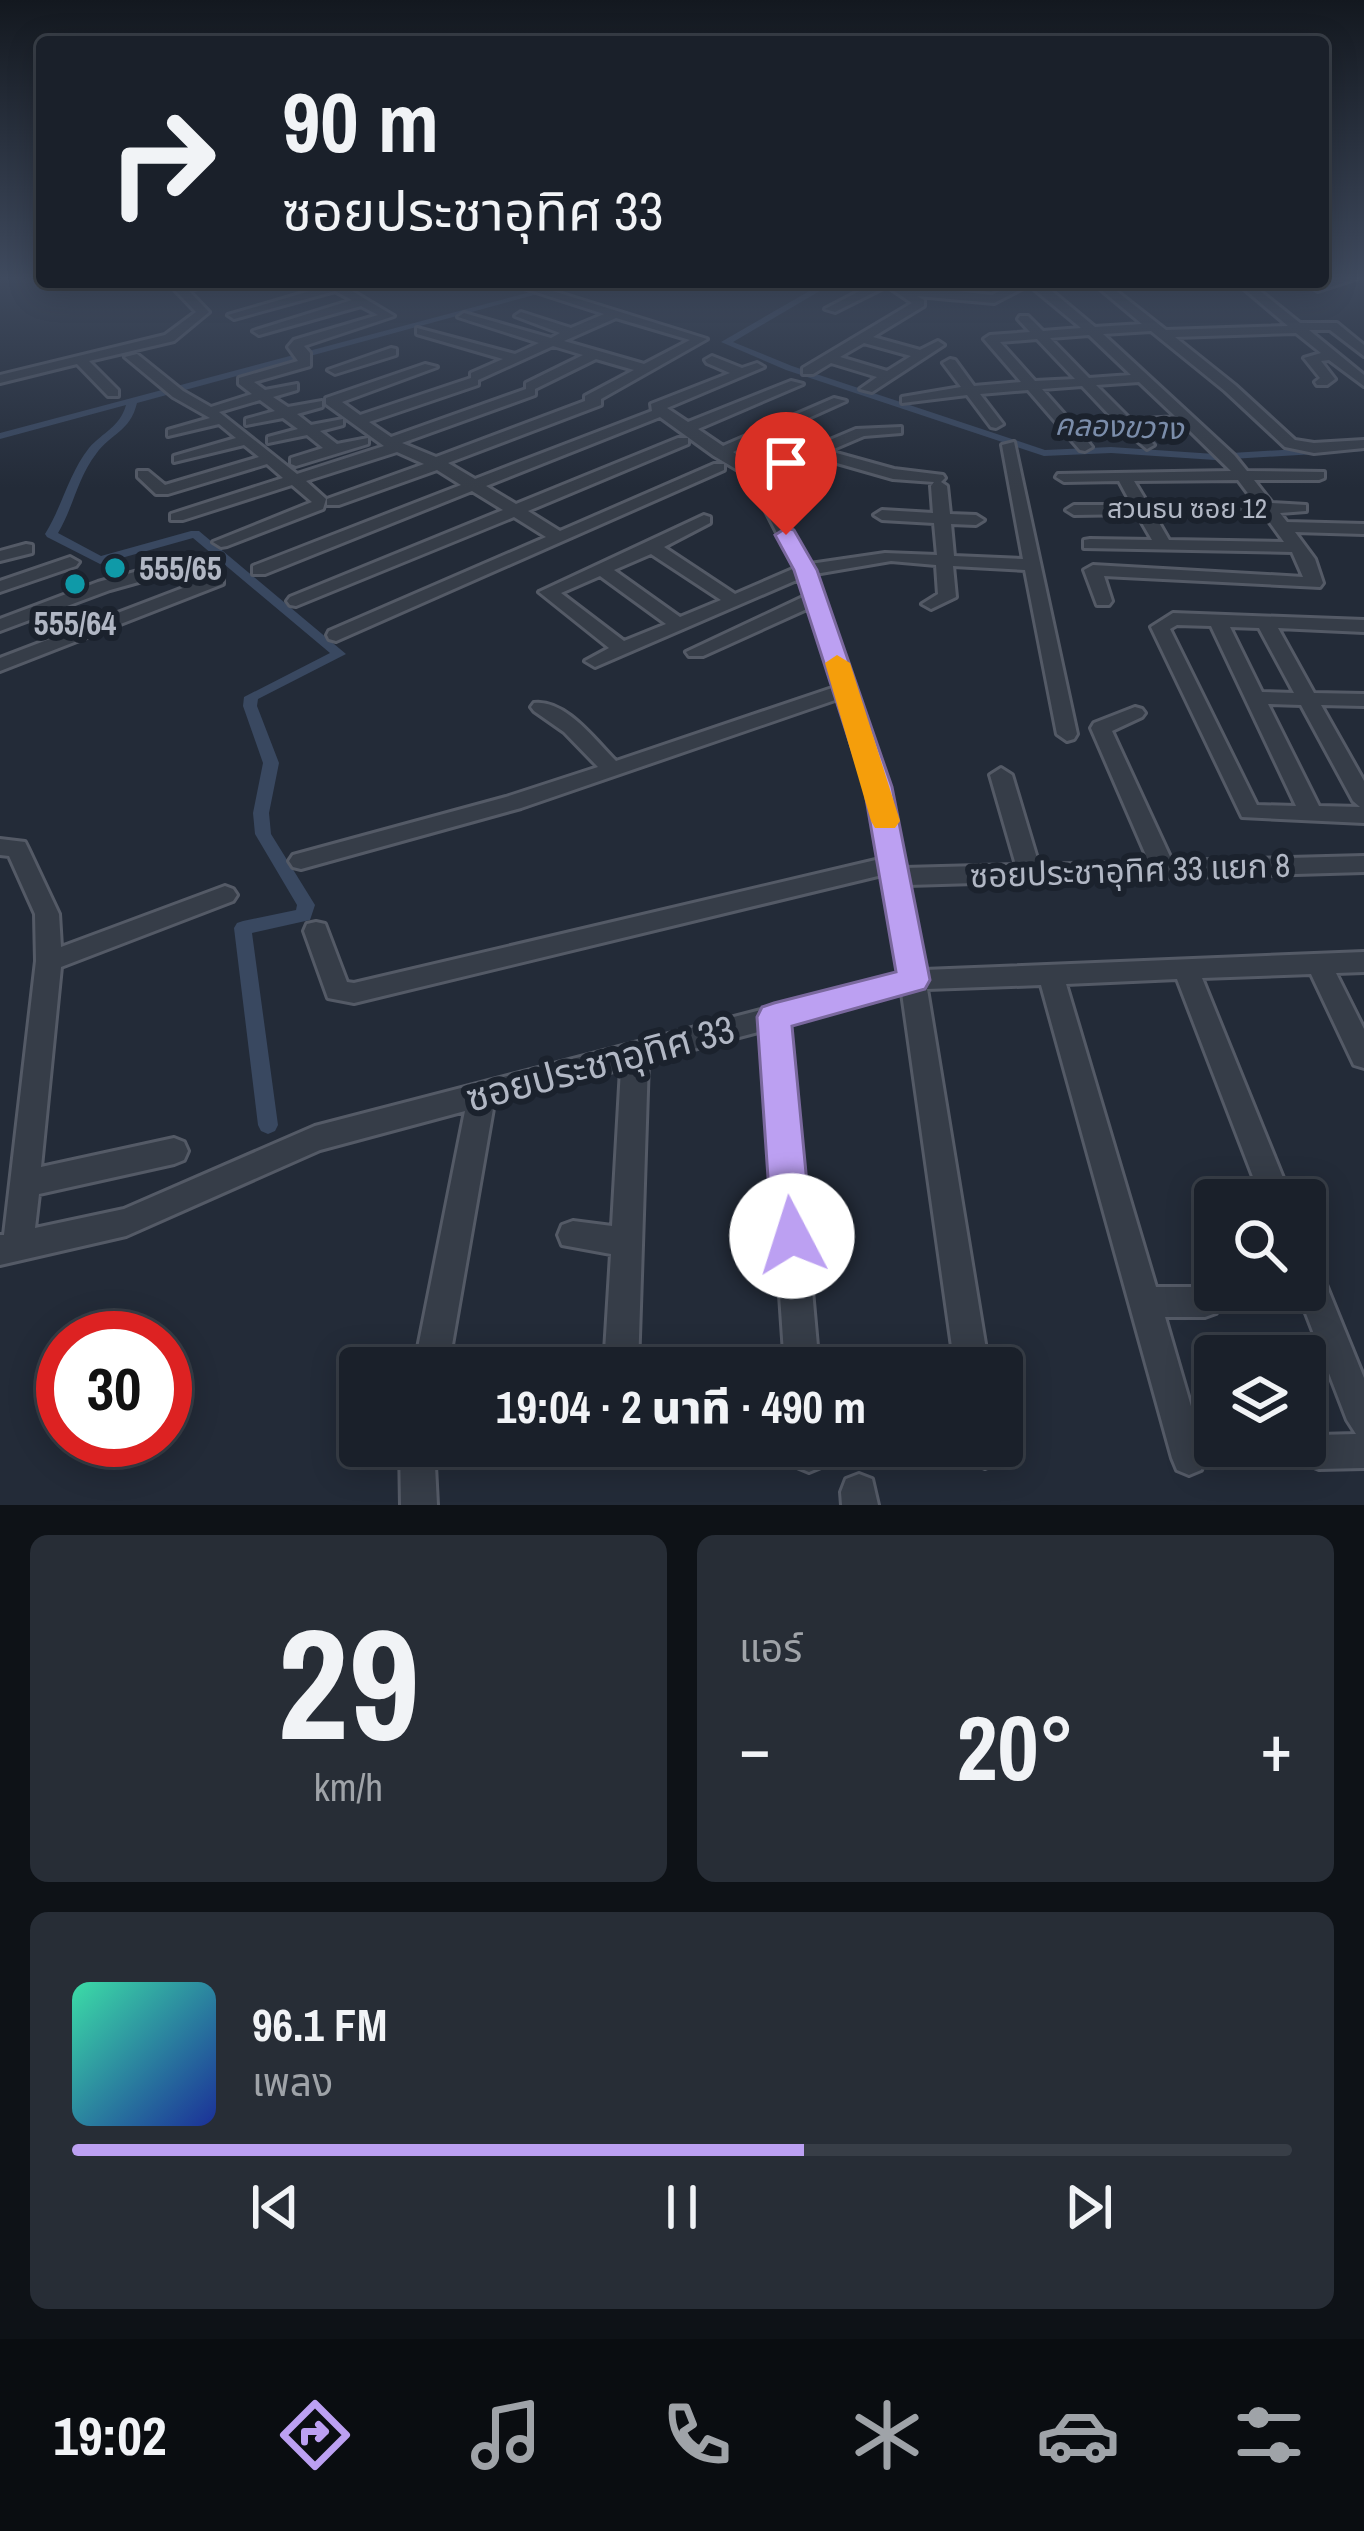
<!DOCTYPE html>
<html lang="th">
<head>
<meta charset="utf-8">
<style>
  :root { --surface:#1a202a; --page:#272d36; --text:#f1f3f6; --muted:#9fa3a8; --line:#383e47; --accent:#bca0f2 }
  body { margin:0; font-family:"Archivo Narrow","Noto Sans Thai",sans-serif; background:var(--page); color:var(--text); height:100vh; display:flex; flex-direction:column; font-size:45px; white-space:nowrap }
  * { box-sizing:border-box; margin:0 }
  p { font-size:39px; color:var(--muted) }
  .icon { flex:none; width:66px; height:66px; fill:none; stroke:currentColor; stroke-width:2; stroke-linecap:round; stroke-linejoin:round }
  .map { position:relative; height:1505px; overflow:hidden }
  .drawer { display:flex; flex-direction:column; gap:30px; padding:30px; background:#0e1217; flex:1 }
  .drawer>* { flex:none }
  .hud { position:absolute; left:36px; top:36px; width:1293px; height:252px; border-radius:12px; box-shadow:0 6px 30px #0003,0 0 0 3px var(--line); background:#1a202a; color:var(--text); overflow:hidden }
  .fabs { position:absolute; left:1194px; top:1179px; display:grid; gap:24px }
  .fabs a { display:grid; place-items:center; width:132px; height:132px; border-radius:12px; background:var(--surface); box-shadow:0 6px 30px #0003,0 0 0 3px var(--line); font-size:60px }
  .speed { position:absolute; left:36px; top:1311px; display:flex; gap:24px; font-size:60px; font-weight:700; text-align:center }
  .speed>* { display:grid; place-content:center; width:156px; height:156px; border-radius:50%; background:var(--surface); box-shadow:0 6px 30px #0003,0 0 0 3px var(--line); line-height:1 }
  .speed .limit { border:18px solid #d22; background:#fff; color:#111 }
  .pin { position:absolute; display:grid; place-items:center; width:102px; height:102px; color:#fff; margin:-123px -51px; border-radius:50% 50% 50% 0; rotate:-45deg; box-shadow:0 0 12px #0007 }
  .pin .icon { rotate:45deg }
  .me { position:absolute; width:132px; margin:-66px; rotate:355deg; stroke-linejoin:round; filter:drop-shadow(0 0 9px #0008) }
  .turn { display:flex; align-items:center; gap:42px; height:252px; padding:0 48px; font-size:54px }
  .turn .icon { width:156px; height:156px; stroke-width:2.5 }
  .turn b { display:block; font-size:84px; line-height:102px }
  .big { font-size:90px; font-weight:800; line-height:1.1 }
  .drawer .card { flex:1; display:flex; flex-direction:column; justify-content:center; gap:18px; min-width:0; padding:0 42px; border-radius:18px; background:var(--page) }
  .drawer .dial { align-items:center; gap:0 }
  .dial b { font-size:156px; line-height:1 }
  .song { display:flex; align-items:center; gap:36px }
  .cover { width:144px; height:144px; border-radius:18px; background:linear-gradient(135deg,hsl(160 70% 55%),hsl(230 70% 35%)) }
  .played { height:12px; border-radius:6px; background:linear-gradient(90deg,var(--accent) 60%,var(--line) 60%) }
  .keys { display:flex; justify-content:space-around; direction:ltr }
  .heat { display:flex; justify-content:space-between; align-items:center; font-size:66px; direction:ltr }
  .drawer .tiles { flex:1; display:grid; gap:30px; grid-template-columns:1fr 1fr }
  .card:last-child { grid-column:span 2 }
  .trip { position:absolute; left:339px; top:1347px; width:684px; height:120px; border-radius:12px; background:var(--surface); box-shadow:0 6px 30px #0003,0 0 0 3px var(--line); font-weight:800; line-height:120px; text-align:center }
  .dock { display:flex; height:192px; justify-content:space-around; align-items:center; background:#0a0d11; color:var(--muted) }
  .dock .icon { width:84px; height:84px }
  .dock .active { color:var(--accent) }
  .dock b { font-size:54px; color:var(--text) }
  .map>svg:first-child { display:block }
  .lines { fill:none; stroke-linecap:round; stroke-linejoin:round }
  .canal { fill:#394860; fill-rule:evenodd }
  .minor-casing { stroke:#545a66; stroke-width:6 }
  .minor { fill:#363d48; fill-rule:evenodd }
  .route { fill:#bca0f2; stroke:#7a689d; stroke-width:3 }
  .slow { fill:#f59e0b }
  .culture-dot { fill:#0f9aa8; stroke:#1b222d; stroke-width:4.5 }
  .labels { text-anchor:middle; stroke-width:12; stroke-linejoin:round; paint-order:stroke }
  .far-street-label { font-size:27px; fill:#b1b7c4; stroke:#1b222d }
  .far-water-label { font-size:30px; font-style:italic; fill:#7b8daa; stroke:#1b222d }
  .poi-label { font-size:33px; font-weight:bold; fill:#b1b7c4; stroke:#1b222d; text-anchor:start }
  .street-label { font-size:33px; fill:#b1b7c4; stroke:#1b222d }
  .near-street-label { font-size:39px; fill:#b1b7c4; stroke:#1b222d }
</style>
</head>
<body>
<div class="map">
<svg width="1364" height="1505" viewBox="0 0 1364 1505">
  <rect width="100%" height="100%" fill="#232b38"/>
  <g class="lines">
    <!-- canal -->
    <path class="canal" d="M568,282H582L137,403C130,432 111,433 96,454C78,477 73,508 58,533L101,556L191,531H199L346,654L258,699L257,706L279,763L269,813L271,834L315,905L310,920L252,933L278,1125L275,1131L268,1134L261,1131L258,1125L234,928L237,923L243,921L296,910L297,905L255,834L253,813L263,763L243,706L244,697L330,653L193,538L100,564L47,537L45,534C62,507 69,473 89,448C103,432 120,427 126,405L0,439V433Z
      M825,282H835L733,342L792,366L1045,450L1111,447L1215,454L1364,445V451L1215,460L1111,453L1044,456L786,370L721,342Z"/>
    <!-- minor casing -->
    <g class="minor-casing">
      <path id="minor" d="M1342,277H1361L1318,291L1312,287Z
        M198,282H218L189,291L209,312L174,341L89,361L118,390V396H108L77,364L0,383V375L165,335L196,312L175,290Z
        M322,282H337L394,316L304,346L310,353V366L254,382L265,390L297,384V390L273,397L288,407L322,401V407L297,414L311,425L343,419V425L320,431L337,444L368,438V444L296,466L291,464V458L323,448L307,435L268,443V437L298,429L283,418L246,425V419L275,411L260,400L219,412L297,474L384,446L326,404V398L425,364L437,367L342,402L360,415L471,378V373L503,359L417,334V328L515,354L539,343L458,317L464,313L551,338L560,333L515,316L521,312L571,328L604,314L505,282H524L707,339L601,399V405L448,463L475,479L652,411L651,404L730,373L707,363L705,360L712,356L742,368L757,363L764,367L667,408L688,422L791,381L803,384L698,429L723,446L834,398L846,401L733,452L759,470L856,429L901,427V433L864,436L829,451L894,469L943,475L945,478L941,482L947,486L950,514L976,515L984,520L976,525L951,524L954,556L1023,559L1002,445L1014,442L1077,734L1074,739L1067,741L1057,734L1025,570L953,566L956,597L931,609L922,604L938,594L936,565L891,561L815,574L889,787L904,868L1016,865L990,775L1001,768L1012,775L1039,865L1149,862L1091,728L1094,723L1135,707L1142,709L1145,713L1142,717L1112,731L1172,861L1364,856V872L908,885L924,970L1364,952V972L1336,973L1364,1029V1068L1354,1065L1311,974L1202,978L1292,1200H1262L1177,979L1066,984L1156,1287H1205L1216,1291L1221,1302L1216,1313L1205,1317H1165L1206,1458L1201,1470L1189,1475L1177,1470L1172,1458L1041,985L927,989L989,1368H955L902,993L788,1024L819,1368H785L762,1031L648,1061L638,1368H604L611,1254L562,1245L558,1235L562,1225L573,1221L612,1226L621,1069L494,1103L448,1368H414L465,1111L320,1150L126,1236L0,1265V1235H4L36,961L35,914L9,856L0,855V839L25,842L28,848L59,914L61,947L225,886L233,889L237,895L233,901L61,967L41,1167L174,1138L184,1142L188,1151L184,1160L174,1164L39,1194L35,1228L124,1209L315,1126L899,974L882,875L354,1003L328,998L304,931L307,924L316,922L325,924L347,982L354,983L880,859L867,787L838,699L521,808L301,869L293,867L289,861L293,855L506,797L598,767L564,732L534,711L531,707L534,703C565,699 595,740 616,761L835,687L809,608L703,656H689L686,652L805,596L799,579L595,667L585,661L609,648L539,592L704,515L710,517V523L664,547L735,594L795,568L748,476L714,456L660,417L486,486L516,504L678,438H688V444L528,511L560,531L714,464H724V470L336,641L329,639L327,635L329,631L546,537L514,517L296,606L290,605L287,601L290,597L503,510L472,491L265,574H253V566L461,485L437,470L339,505H327V499L424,464L397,452L306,481L326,499L323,509L227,546L221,547L213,542L312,502L292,485L183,520H171V514L283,478L267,464L168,494H156L138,477V471H148L165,485L259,457L244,445L174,462V456L236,438L219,424L168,436V430L210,418L173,397L125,357L137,354L183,391L211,407L252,394L239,384V378L298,361L288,347L294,340L378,315L361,306L259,335L253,331L352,300L335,291L234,319L228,315L327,286ZM616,318L690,340L644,364L564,341ZM553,346L583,355L526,383V389L391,437L369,422L478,385V380ZM596,359L634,370L585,396V401L436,457L402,443L535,395V389ZM816,457L893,479L934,482L931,486L933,513L882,510L874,515L882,520L934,523L937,555L885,553L810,564L764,479ZM651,554L721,600L680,617L614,570ZM600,576L666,624L624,641L561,593Z
        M877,282L992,295L1017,282H1041L1095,327L1142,324L1092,282H1105L1166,330L1288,326L1236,282H1249L1300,323H1337L1364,345V356L1330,330H1309L1364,375V386L1329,360L1321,361L1335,379L1327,385H1317L1315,382L1320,378L1304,358L1321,353L1296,333L1175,337L1235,385L1295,440L1314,443L1364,440V448L1314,453L1285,447L1225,391L1151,331L1103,334L1234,455L1247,471L1324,472V478L1319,480H1254L1272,503L1306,505V511L1280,513L1287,522L1364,524V534L1295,532L1315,559L1323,583L1320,587L1104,576L1112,601L1109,605H1097L1084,570L1093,565L1303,577L1292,552L1084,548V540L1090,539L1152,540L1137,514L1074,515L1066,510L1074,505H1132L1119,481L1064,482L1056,477L1058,474L1231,471L1184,425L1139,429L1154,445L1147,449L1124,430L1081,433L1092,447L1085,451L1080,450L1028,390L980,394L1003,424L996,428L991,427L967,395L902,403V397L961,387L943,363L950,359L955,360L974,386L1021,382L984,339L990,335L1030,332L1018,319L1020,316H1028L1043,331L1081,328L1029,285L994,303L917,296L924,300V306L873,337L920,350L938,341L944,345L872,392L860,389L877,377L831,363L813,374H803V368L912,303L887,286L835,312L825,309ZM1089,335L1131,375L1089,378L1050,338ZM1037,339L1075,379L1035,381L1000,342ZM864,343L911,356L887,371L840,357ZM1139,382L1176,417L1131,420L1096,385ZM1082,386L1116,422L1074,425L1042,389ZM1238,480L1256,504H1148L1134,481ZM1263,513L1284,542L1169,540L1154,514Z
        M391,348L396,349V355L335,374L328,370Z
        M26,544L32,545V553L0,561V551Z
        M193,556L199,557V565L110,590L0,631V619L98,582Z
        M70,557L79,562L76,566L0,592V581Z
        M217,575L223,576V584L0,671V658Z
        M1173,613L1364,620V632L1278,628L1314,693L1364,694V706L1321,705L1364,781V823L1242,817L1151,627ZM1177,625L1211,626L1296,806L1257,805L1170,629ZM1230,627L1259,628L1294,693L1262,692ZM1268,704L1301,705L1353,801L1360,807L1319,806Z
        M1305,1256L1316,1260L1364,1378V1468L1319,1469L1307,1464L1302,1452L1307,1440L1319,1435L1356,1434L1347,1420L1297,1290H1305Z
        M400,1446H434L437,1505H401Z
        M792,1446H826L821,1467L809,1472L797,1467Z
        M967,1446H1001L997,1463L985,1468L973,1463Z
        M859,1474L872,1479L878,1505H842L841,1492L846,1479Z"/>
    </g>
    <!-- minor -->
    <use href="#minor" class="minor"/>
  </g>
  <!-- sky -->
  <linearGradient id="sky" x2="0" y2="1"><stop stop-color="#13181f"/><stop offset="0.57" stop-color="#3f4a5e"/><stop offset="1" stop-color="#3f4a5e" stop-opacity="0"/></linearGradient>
  <rect width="1364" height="488" fill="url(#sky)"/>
  <!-- route -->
  <path class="route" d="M786,528L794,530L817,570L892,787L930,980L925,989L792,1026L812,1236L806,1249L792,1255L778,1249L772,1236L757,1017L762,1007L774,1003L896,972L864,787L794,570L775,535Z"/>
  <!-- slow -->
  <path class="slow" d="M837,655L850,663L900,821L895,828H875L871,821L825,663Z"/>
  <!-- markers -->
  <g class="culture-dot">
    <circle cx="115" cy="568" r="12"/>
    <circle cx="75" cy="584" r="12"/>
  </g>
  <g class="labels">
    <!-- far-street labels -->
    <g class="far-street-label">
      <text x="1187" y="518">สวนธน ซอย 12</text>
    </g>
    <!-- far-water labels -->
    <g class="far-water-label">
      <text transform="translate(1119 427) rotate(2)" y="10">คลองขวาง</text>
    </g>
    <!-- poi labels -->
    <g class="poi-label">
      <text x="139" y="580">555/65</text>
      <text x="75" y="635" text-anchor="middle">555/64</text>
    </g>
    <!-- street labels -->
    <g class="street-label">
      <text transform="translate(1130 870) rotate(-2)" y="12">ซอยประชาอุทิศ 33 แยก 8</text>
    </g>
    <!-- near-street labels -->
    <g class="near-street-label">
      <text transform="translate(600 1063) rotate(-15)" y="14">ซอยประชาอุทิศ 33</text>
    </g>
  </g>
</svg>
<div class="fabs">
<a><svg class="icon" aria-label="search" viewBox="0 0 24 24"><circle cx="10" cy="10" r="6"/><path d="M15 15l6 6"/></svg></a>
<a><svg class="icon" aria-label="layers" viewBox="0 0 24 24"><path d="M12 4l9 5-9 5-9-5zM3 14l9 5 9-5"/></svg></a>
</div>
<div class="speed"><div class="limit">30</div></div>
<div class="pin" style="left:786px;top:535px;background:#d93025"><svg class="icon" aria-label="arrive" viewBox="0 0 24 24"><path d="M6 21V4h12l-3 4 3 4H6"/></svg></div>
<svg class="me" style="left:792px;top:1236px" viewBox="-20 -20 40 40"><circle r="19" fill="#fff"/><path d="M0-13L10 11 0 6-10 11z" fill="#bca0f2"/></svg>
<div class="trip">19:04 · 2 นาที · 490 m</div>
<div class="hud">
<div class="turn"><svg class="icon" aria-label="right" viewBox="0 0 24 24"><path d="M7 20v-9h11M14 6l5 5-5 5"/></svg><div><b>90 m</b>ซอยประชาอุทิศ 33</div></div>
</div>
</div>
<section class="drawer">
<div class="tiles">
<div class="card dial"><b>29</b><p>km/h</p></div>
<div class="card"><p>แอร์</p>
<div class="heat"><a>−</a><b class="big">20°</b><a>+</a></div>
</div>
<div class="card">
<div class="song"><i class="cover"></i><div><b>96.1 FM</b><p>เพลง</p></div></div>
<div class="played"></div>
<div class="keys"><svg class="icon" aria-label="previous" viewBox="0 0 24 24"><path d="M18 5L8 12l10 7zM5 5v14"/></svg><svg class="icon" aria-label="pause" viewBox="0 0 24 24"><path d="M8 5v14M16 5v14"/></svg><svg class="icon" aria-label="next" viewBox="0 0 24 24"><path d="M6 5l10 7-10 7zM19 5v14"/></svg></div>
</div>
</div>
</section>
<nav class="dock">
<b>19:02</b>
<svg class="icon active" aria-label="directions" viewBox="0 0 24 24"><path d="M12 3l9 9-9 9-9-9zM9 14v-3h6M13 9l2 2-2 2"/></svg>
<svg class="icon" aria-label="music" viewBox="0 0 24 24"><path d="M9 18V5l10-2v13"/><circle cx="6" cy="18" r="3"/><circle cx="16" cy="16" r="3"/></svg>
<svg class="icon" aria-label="phone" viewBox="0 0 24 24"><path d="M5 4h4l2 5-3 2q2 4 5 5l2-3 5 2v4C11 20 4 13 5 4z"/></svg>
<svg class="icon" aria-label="climate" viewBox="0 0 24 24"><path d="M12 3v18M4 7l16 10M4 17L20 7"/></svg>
<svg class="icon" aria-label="car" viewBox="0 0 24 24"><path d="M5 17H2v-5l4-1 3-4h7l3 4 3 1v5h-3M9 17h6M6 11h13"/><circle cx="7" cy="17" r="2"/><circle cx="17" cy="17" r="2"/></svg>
<svg class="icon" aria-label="filters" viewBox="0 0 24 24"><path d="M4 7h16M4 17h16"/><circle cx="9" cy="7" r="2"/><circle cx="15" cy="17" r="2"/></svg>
</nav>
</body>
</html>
